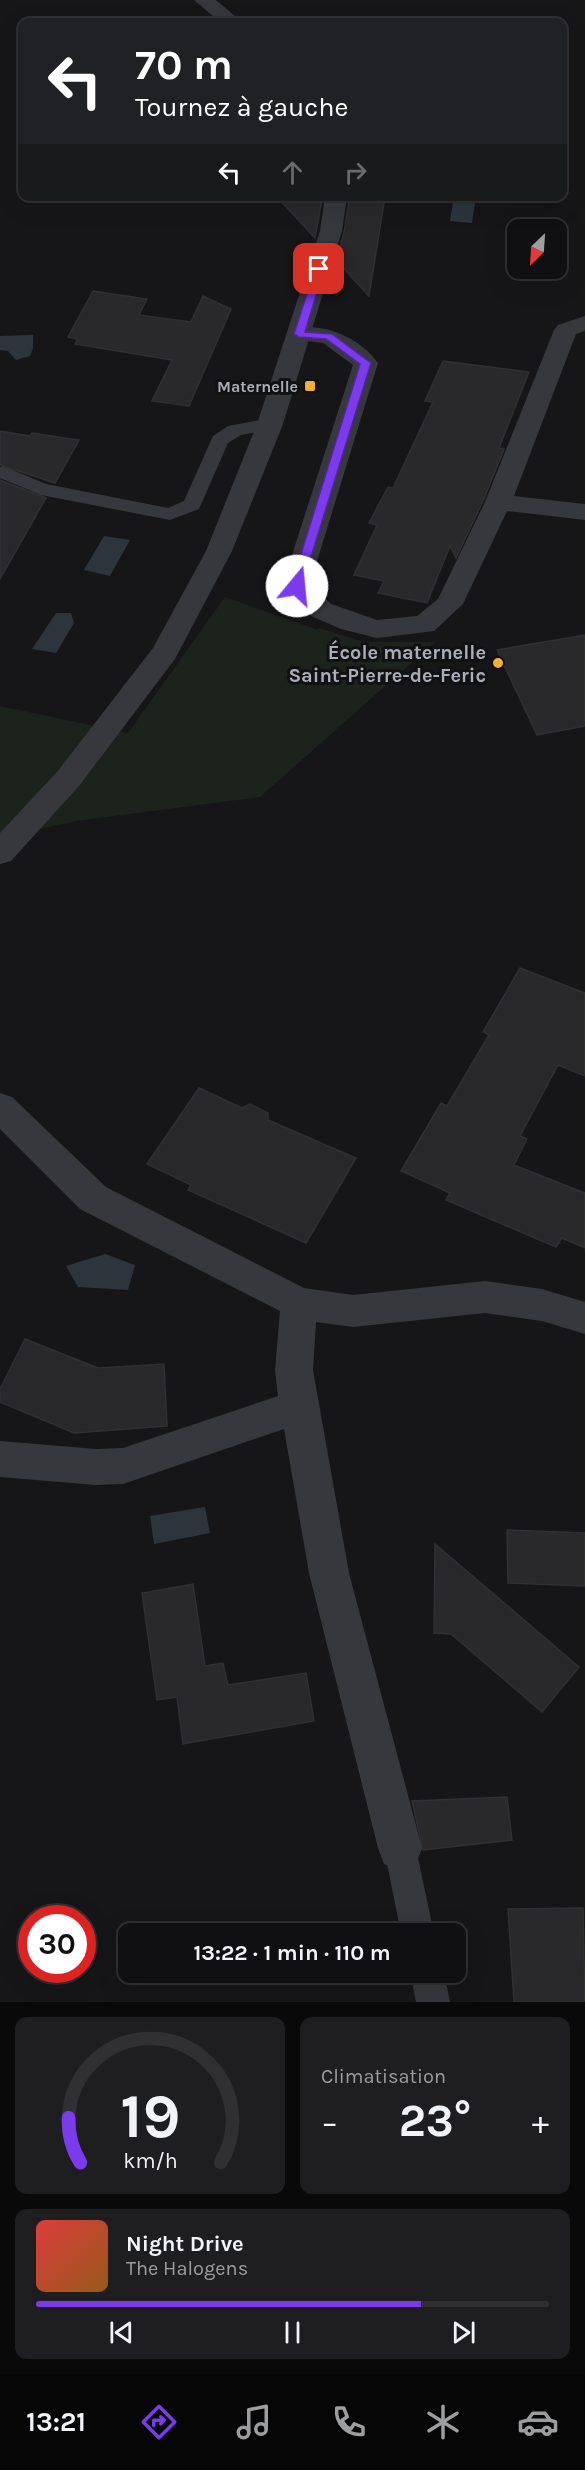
<!DOCTYPE html>
<html lang="fr">
<head>
<meta charset="utf-8">
<style>
  :root { --surface:#101012; --page:#1e1e20; --text:#f1f3f6; --muted:#9c9d9f; --line:#303032; --accent:#7c3aed }
  body { margin:0; font-family:Karla,sans-serif; background:var(--page); color:var(--text); height:100vh; display:flex; flex-direction:column; font-size:22px; white-space:nowrap }
  * { box-sizing:border-box; margin:0 }
  p { font-size:20px; color:var(--muted) }
  .icon { flex:none; width:33px; height:33px; fill:none; stroke:currentColor; stroke-width:2; stroke-linecap:round; stroke-linejoin:round }
  .map { position:relative; height:2002px; overflow:hidden }
  .details { display:flex; flex-direction:column; gap:15px; padding:15px; background:#09090a; flex:1 }
  .details>* { flex:none }
  .top-card { position:absolute; left:18px; top:18px; width:549px; height:183px; border-radius:12px; box-shadow:0 6px 24px #0002,0 0 0 2px var(--line); background:#202124; color:#fff; overflow:hidden }
  .needle { width:39px; rotate:205deg }
  .tools { position:absolute; left:507px; top:219px; display:grid; gap:12px }
  .tools a { display:grid; place-items:center; width:60px; height:60px; border-radius:12px; background:var(--surface); box-shadow:0 6px 24px #0002,0 0 0 2px var(--line); font-size:30px }
  .speed { position:absolute; left:18px; top:1905px; display:flex; gap:12px; font-size:30px; font-weight:700; text-align:center }
  .speed>* { display:grid; place-content:center; width:78px; height:78px; border-radius:50%; background:var(--surface); box-shadow:0 6px 24px #0002,0 0 0 2px var(--line); line-height:1 }
  .speed .limit { border:9px solid #d22; background:#fff; color:#111 }
  .pin { position:absolute; display:grid; place-items:center; width:51px; height:51px; color:#fff; margin:-26px; border-radius:12px; box-shadow:0 3px 9px #0006 }
  .me { position:absolute; width:66px; margin:-33px; rotate:17deg; stroke-linejoin:round; filter:drop-shadow(0 0 4px #0008) }
  .turn { display:flex; align-items:center; gap:21px; height:126px; padding:0 18px; font-size:27px }
  .turn .icon { width:78px; height:78px; stroke-width:2.5 }
  .turn b { display:block; font-size:42px; line-height:51px }
  .lanes { display:flex; align-items:center; height:57px; padding:0 18px; background:#0003; justify-content:center; gap:30px; direction:ltr }
  .lanes .off { opacity:.35 }
  .big { font-size:45px; font-weight:700; line-height:1.1 }
  .details .widget { flex:1; display:flex; flex-direction:column; justify-content:center; gap:9px; min-width:0; padding:0 21px; border-radius:12px; background:var(--page) }
  .details .dial { align-items:center; gap:0 }
  .dial svg { height:156px; overflow:visible; fill:none; stroke:var(--line); stroke-width:7; stroke-linecap:round; text-anchor:middle }
  .dial text { fill:var(--text); stroke:none }
  .song { display:flex; align-items:center; gap:18px }
  .cover { width:72px; height:72px; border-radius:9px; background:linear-gradient(135deg,hsl(0 70% 55%),hsl(30 70% 35%)) }
  .played { height:6px; border-radius:3px; background:linear-gradient(90deg,var(--accent) 75%,var(--line) 75%) }
  .keys { display:flex; justify-content:space-around; direction:ltr }
  .heat { display:flex; justify-content:space-between; align-items:center; font-size:33px; direction:ltr }
  .details .tiles { flex:1; display:grid; gap:15px; grid-template-columns:1fr 1fr }
  .widget:last-child { grid-column:span 2 }
  .trip { position:absolute; left:118px; top:1923px; width:348px; height:60px; border-radius:12px; background:var(--surface); box-shadow:0 6px 24px #0002,0 0 0 2px var(--line); font-weight:700; line-height:60px; text-align:center }
  .tab-bar { display:flex; height:96px; justify-content:space-around; align-items:center; background:#060607; color:var(--muted) }
  .tab-bar .icon { width:42px; height:42px }
  .tab-bar .active { color:var(--accent) }
  .tab-bar b { font-size:27px; color:var(--text) }
  .map>svg:first-child { display:block }
  .green { fill:#1c231d }
  .water { fill:#2c353c }
  .building { fill:#29292c; stroke:#303034; stroke-width:1.5 }
  .lines { fill:none; stroke-linecap:round; stroke-linejoin:round }
  .service { fill:#37383d; fill-rule:evenodd }
  .minor { fill:#37383d; fill-rule:evenodd }
  .tertiary { fill:#37383d; fill-rule:evenodd }
  .route { fill:#7c3aed; stroke:#51269a; stroke-width:1.5 }
  .poi-dot { fill:#f2b134; stroke:#111113; stroke-width:2 }
  .labels { text-anchor:middle; stroke-width:6; stroke-linejoin:round; paint-order:stroke }
  .far-poi-label { font-size:16px; font-weight:bold; fill:#a8adb8; stroke:#111113; text-anchor:end }
  .poi-label { font-size:20px; font-weight:bold; fill:#a8adb8; stroke:#111113; text-anchor:end }
</style>
</head>
<body>
<div class="map">
<svg width="585" height="2002" viewBox="0 0 585 2002">
  <rect width="100%" height="100%" fill="#161618"/>
  <!-- green -->
  <path class="green" d="M225,597L318,630L319,628L364,642H435L260,797L76,821L0,838V706L128,733Z"/>
  <!-- water -->
  <path class="water" d="M453,202L475,203L472,223L450,221Z
    M33,335V348L30,356L16,360L8,351L0,350V336Z
    M104,536L130,540L110,576L84,570Z
    M56,613H71L74,623L56,653L32,649Z
    M105,1254L135,1265L128,1290L78,1287L66,1266Z
    M205,1507L210,1533L154,1544L150,1516Z"/>
  <!-- building -->
  <path class="building" d="M277,197L322,199L315,238Z
    M349,201L384,203L369,296L336,260L344,232Z
    M93,291L147,299L139,315L191,322L203,296L231,309L189,406L152,401L172,360L75,344L78,339L68,337Z
    M443,361L529,372L499,448L504,449L483,501L456,558L450,546L427,603L378,593L384,581L354,575L377,525L369,523L388,487L393,488L433,402L425,401Z
    M0,431L30,436L32,433L79,440L55,483L0,465Z
    M0,480L46,498L0,579Z
    M585,635V726L537,735L497,650Z
    M520,968L585,993V1076L558,1065L520,1136L527,1139L514,1165L585,1193V1248L562,1238L556,1247L446,1200L450,1193L401,1171L441,1103L447,1106L489,1035L483,1032Z
    M199,1088L242,1108L250,1104L268,1113V1120L356,1158L306,1243L188,1190L191,1185L147,1164Z
    M25,1339L98,1368L164,1364L167,1426L74,1433L0,1402V1389Z
    M507,1530L585,1533V1586L508,1583Z
    M435,1544L579,1667L542,1712L451,1634L434,1633Z
    M193,1584L205,1666L223,1663L228,1685L306,1673L314,1721L183,1744L177,1697L157,1700L142,1593Z
    M507,1797L512,1840L423,1850L412,1801Z
    M583,1908L585,2002H514L508,1909Z"/>
  <g class="lines">
    <!-- service -->
    <path class="service" d="M270,418L279,424L276,428L241,435L228,443L199,509L170,520L41,495L0,478V467L3,466L46,484L168,508L184,501L213,436L228,426Z
      M400,1832L411,1837L416,1848L434,1934H401L384,1848L389,1837Z
      M410,1972H444L450,2002H416Z"/>
    <!-- minor -->
    <path class="minor" d="M585,316V331L576,334L514,496L585,504V520L507,511L463,604L434,631L377,638L341,629L311,616L282,586L353,365L323,343L291,339L287,334L291,329C321,321 360,337 378,363L310,584L331,604L377,620L417,616L438,599L485,502L554,330L558,325Z
      M0,1093L12,1097L106,1187L304,1288L353,1295L485,1281L542,1289L585,1302V1334L542,1321L485,1313L353,1327L316,1322L313,1370L349,1573L422,1848L416,1864L400,1870L384,1864L378,1848L309,1573L284,1429L123,1484L96,1485L0,1477V1441L96,1449L123,1448L278,1396L275,1370L280,1311L80,1209L0,1129Z"/>
    <!-- tertiary -->
    <path class="tertiary" d="M194,0H216L242,22H220Z
      M325,196H347L342,231L283,424L232,551L175,659L79,786L11,861L0,864V833L57,772L153,648L206,551L257,424L320,231Z"/>
  </g>
  <!-- route -->
  <path class="route" d="M319,266L324,269L305,332L332,334L371,363L302,586L297,589L291,586L360,364L326,339L299,337L294,334L315,269Z"/>
  <!-- markers -->
  <g class="poi-dot">
    <rect x="304" y="380" width="12" height="12" rx="3"/>
    <circle cx="498" cy="663" r="6"/>
  </g>
  <g class="labels">
    <!-- far-poi labels -->
    <g class="far-poi-label">
      <text x="298" y="392">Maternelle</text>
    </g>
    <!-- poi labels -->
    <g class="poi-label">
      <text x="486" y="659">École maternelle<tspan x="486" dy="23">Saint-Pierre-de-Feric</tspan></text>
    </g>
  </g>
</svg>
<div class="tools">
<a><svg class="needle" viewBox="-14 -14 28 28"><path d="M0-13l5 13h-10z" fill="#e53935"/><path d="M0 13l5-13h-10z" fill="#9c9d9f"/></svg></a>
</div>
<div class="speed"><div class="limit">30</div></div>
<div class="pin" style="left:319px;top:269px;background:#d93025"><svg class="icon" aria-label="arrive" viewBox="0 0 24 24"><path d="M6 21V4h12l-3 4 3 4H6"/></svg></div>
<svg class="me" style="left:297px;top:586px" viewBox="-20 -20 40 40"><circle r="19" fill="#fff"/><path d="M0-13L10 11 0 6-10 11z" fill="#7c3aed"/></svg>
<div class="trip">13:22 · 1 min · 110 m</div>
<div class="top-card">
<div class="turn"><svg class="icon" aria-label="left" viewBox="0 0 24 24"><path d="M17 20v-9H6M10 6l-5 5 5 5"/></svg><div><b>70 m</b>Tournez à gauche</div></div>
<div class="lanes"><svg class="icon" aria-label="left" viewBox="0 0 24 24"><path d="M17 20v-9H6M10 6l-5 5 5 5"/></svg><svg class="icon off" aria-label="ahead" viewBox="0 0 24 24"><path d="M12 20V5M6 11l6-6 6 6"/></svg><svg class="icon off" aria-label="right" viewBox="0 0 24 24"><path d="M7 20v-9h11M14 6l5 5-5 5"/></svg></div>
</div>
</div>
<section class="details">
<div class="tiles">
<div class="widget dial"><svg viewBox="0 0 100 80">
<path d="M14 69A42 42 0 1 1 86 69"/>
<path d="M14 69A42 42 0 0 1 8 46" stroke="#7c3aed"/>
<text x="50" y="56" font-size="32" font-weight="700">19</text>
<text x="50" y="72" font-size="11">km/h</text>
</svg></div>
<div class="widget"><p>Climatisation</p>
<div class="heat"><a>−</a><b class="big">23°</b><a>+</a></div>
</div>
<div class="widget">
<div class="song"><i class="cover"></i><div><b>Night Drive</b><p>The Halogens</p></div></div>
<div class="played"></div>
<div class="keys"><svg class="icon" aria-label="previous" viewBox="0 0 24 24"><path d="M18 5L8 12l10 7zM5 5v14"/></svg><svg class="icon" aria-label="pause" viewBox="0 0 24 24"><path d="M8 5v14M16 5v14"/></svg><svg class="icon" aria-label="next" viewBox="0 0 24 24"><path d="M6 5l10 7-10 7zM19 5v14"/></svg></div>
</div>
</div>
</section>
<nav class="tab-bar">
<b>13:21</b>
<svg class="icon active" aria-label="directions" viewBox="0 0 24 24"><path d="M12 3l9 9-9 9-9-9zM9 14v-3h6M13 9l2 2-2 2"/></svg>
<svg class="icon" aria-label="music" viewBox="0 0 24 24"><path d="M9 18V5l10-2v13"/><circle cx="6" cy="18" r="3"/><circle cx="16" cy="16" r="3"/></svg>
<svg class="icon" aria-label="phone" viewBox="0 0 24 24"><path d="M5 4h4l2 5-3 2q2 4 5 5l2-3 5 2v4C11 20 4 13 5 4z"/></svg>
<svg class="icon" aria-label="climate" viewBox="0 0 24 24"><path d="M12 3v18M4 7l16 10M4 17L20 7"/></svg>
<svg class="icon" aria-label="car" viewBox="0 0 24 24"><path d="M5 17H2v-5l4-1 3-4h7l3 4 3 1v5h-3M9 17h6M6 11h13"/><circle cx="7" cy="17" r="2"/><circle cx="17" cy="17" r="2"/></svg>
</nav>
</body>
</html>
